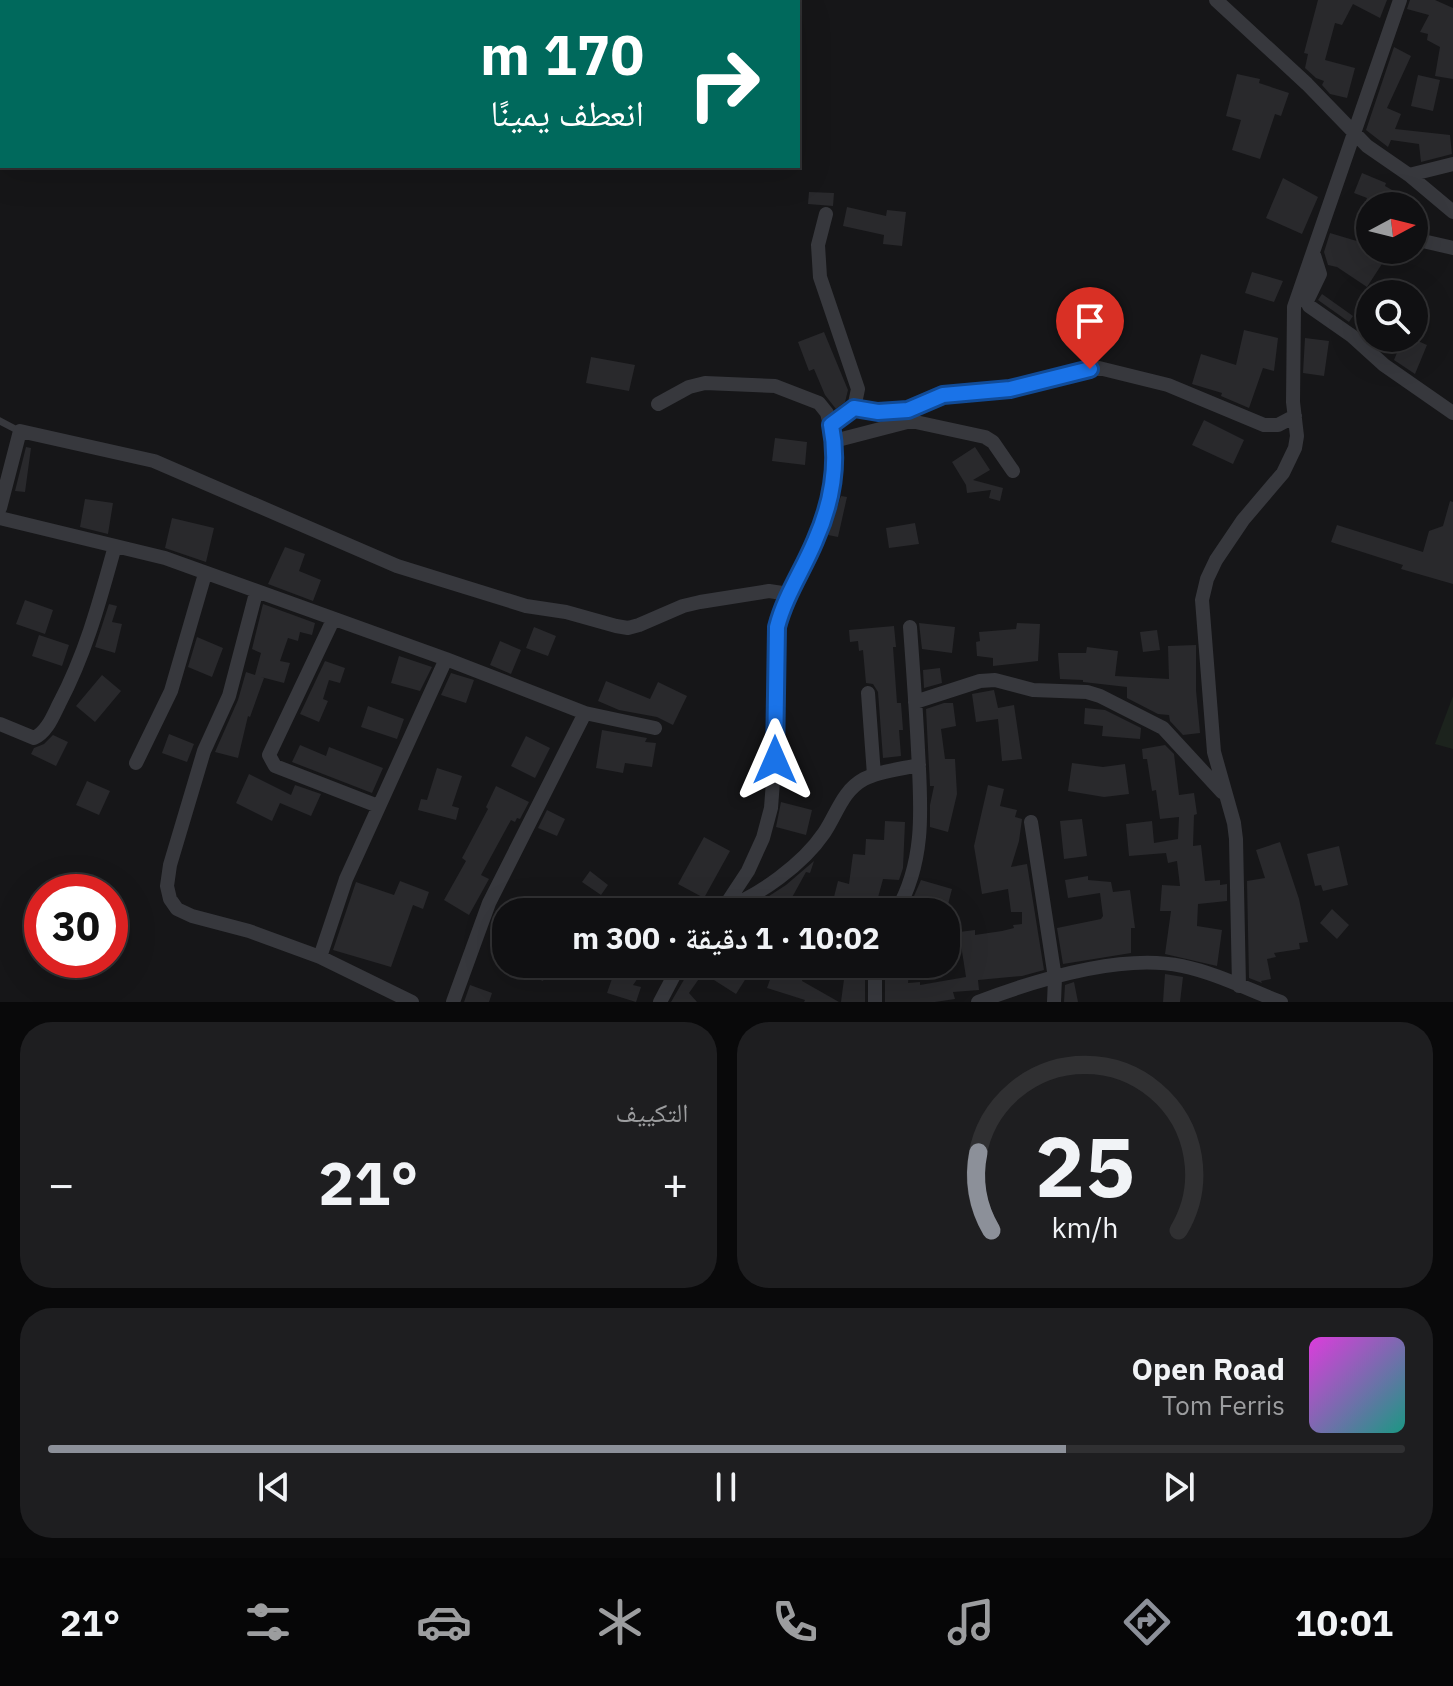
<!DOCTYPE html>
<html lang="ar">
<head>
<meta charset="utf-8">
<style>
  :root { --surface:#101012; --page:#1e1e20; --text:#f1f3f6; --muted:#9c9d9f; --line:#303032; --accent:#8c9099 }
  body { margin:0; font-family:"IBM Plex Sans","Noto Naskh Arabic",sans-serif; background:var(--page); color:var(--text); direction:rtl; height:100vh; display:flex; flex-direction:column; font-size:30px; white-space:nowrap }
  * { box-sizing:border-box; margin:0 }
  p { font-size:26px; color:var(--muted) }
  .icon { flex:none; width:44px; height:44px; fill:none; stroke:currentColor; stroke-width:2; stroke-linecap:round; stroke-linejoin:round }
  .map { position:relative; height:1002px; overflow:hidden; direction:ltr }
  .drawer { display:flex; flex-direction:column; gap:20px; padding:20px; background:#09090a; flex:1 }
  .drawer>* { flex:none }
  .hud { position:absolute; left:0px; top:0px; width:800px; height:168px; box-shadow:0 8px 32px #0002,0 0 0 2px var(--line); direction:rtl; background:#00695c; color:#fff; overflow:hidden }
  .needle { width:52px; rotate:83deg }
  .fabs { position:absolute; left:1356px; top:192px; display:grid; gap:16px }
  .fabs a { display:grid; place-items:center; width:72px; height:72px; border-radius:50%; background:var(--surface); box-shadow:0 8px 32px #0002,0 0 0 2px var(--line); font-size:40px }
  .speed { position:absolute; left:24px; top:874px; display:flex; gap:16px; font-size:40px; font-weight:700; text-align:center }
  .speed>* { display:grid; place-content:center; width:104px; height:104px; border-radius:50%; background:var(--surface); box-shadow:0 8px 32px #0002,0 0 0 2px var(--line); line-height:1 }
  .speed .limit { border:12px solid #d22; background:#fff; color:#111 }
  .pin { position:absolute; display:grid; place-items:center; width:68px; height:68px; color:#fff; margin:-82px -34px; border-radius:50% 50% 50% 0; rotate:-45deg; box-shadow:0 0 8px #0007 }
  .pin .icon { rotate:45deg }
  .me { position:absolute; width:88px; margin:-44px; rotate:0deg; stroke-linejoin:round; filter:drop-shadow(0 0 6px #0008) }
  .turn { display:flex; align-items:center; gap:28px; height:168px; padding:0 24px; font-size:36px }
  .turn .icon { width:104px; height:104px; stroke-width:2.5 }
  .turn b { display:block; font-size:56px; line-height:68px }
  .big { font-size:60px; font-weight:700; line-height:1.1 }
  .drawer .widget { flex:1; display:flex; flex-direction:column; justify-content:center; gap:12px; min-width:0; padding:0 28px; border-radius:32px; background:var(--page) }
  .drawer .dial { align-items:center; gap:0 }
  .dial svg { height:208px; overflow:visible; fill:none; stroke:var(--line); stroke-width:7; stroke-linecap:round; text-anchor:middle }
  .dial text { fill:var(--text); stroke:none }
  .song { display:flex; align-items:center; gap:24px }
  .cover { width:96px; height:96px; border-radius:12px; background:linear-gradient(135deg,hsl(300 70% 55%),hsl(170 70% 35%)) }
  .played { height:8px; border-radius:4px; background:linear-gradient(90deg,var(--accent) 75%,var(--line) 75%) }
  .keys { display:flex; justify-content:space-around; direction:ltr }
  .heat { display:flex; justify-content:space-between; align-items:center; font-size:44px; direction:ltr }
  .drawer .tiles { flex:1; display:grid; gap:20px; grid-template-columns:1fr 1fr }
  .widget:last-child { grid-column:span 2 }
  .trip { position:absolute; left:492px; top:898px; width:468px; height:80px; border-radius:32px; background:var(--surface); box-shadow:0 8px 32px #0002,0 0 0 2px var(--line); font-weight:700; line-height:80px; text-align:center; direction:rtl }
  .menu { display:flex; height:128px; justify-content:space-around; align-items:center; background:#060607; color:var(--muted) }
  .menu .icon { width:56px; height:56px }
  .menu .selected { color:var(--accent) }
  .menu b { font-size:36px; color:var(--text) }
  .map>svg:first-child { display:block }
  .green { fill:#1c231d }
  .building { fill:#29292c }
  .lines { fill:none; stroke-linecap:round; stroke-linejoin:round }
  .service { stroke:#37383d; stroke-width:7 }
  .minor { stroke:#37383d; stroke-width:14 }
  .route-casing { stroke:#114b97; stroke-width:20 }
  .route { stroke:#1a73e8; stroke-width:14 }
</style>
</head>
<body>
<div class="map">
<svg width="1453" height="1002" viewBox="0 0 1453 1002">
  <rect width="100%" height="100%" fill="#161618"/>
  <!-- green -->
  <path class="green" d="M1453,696V749L1435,744Z"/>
  <!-- building -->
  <path class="building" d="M1318,0H1387L1380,18L1353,4L1342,25L1335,23L1325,60L1355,68L1347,98L1330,94L1322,85L1324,81L1316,78L1305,68L1308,54L1304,53Z
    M1410,0H1435L1453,8V79L1435,76L1440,47L1427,40L1428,34L1420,32L1429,15L1407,9Z
    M1394,47L1411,56L1387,108L1401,114L1395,129L1450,135L1452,154L1421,162L1419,144L1391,140L1388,147L1366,130Z
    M1237,74L1260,79L1259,83L1289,93L1281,116L1275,114L1260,159L1232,150L1241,120L1226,116Z
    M1418,75L1440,80L1433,111L1411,106Z
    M1362,173L1386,183L1385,186L1420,206H1364L1367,198L1354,193Z
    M1283,178L1318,197L1302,234L1266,218Z
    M809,192L834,193L833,206L808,204Z
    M847,207L886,216L887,210L906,212L902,246L883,244L884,235L843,226Z
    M1330,233L1370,245V250H1391L1367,287L1337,267L1328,265L1324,252Z
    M1252,272L1283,281L1274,302L1245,293Z
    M1322,294L1353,316L1349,322L1318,300Z
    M1244,330L1278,338L1274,371L1263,368L1249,408L1221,396L1222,393L1192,384L1201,354L1236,365Z
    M824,332L848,390L845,402L836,409L825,395L814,369L809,371L798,342Z
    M1305,338L1329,341L1324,376L1303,373Z
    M1403,338H1411L1427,345L1415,374L1394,360Z
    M591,357L635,365L629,391L586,383Z
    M1204,420L1244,440L1233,464L1192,445Z
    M775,438L807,442L805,465L772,461Z
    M26,447L31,448L25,492L15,491Z
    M975,447L990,470L973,480L1003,488L1000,501L989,498L991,490L967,493L966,485L952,462Z
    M841,496L847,497L838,537L828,535Z
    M85,499L113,503L108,534L80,527Z
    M1450,501L1453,502V584L1401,569L1403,565L1331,542L1337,525L1423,552L1429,531L1443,526Z
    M172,518L214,528L206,562L165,548Z
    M915,523L919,544L889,548L886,528Z
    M285,547L305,554L299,571L321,580L313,601L268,584Z
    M25,600L53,610L45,634L16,624Z
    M109,604L117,606L112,622L122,624L115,653L95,647Z
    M263,604L315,623L312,635L300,632L298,641L288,638L280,661L290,663L284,683L261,677L264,678L250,717L248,716L238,758L215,752L238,700L246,672L255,675L261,653L252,649Z
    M919,623L955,627L952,653L922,649Z
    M1017,623L1040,624L1038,661L993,666V658L977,656L976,642L980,641L979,632L1016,629Z
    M894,626L896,647H893L897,703H901L903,730H899L901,756L883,758L878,692L873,684L866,683L863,650L859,651L858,641L850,642L849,630Z
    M534,627L556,636L548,656L526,648Z
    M1157,630L1160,650L1143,652L1140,632Z
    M39,635L69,645L62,666L32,656Z
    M197,637L223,648L212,677L188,667Z
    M500,641L521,650L511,674L490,665Z
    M1196,645V690L1200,733L1183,735L1170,721L1169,715L1158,714L1127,698V687L1083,682V680L1060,679L1058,653H1086L1087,647L1118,651L1115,676L1169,679L1168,646Z
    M399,656L432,667L420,691L391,683Z
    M325,661L345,668L340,683L329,680L323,699L328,701L319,722L300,714Z
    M940,668L942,683L924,688L923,670Z
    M451,673L474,680L466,703L441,695Z
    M102,675L121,691L95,722L76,706Z
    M606,681L650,699L658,682L687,696L673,725L657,717L619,710L598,701Z
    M994,690L998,708L1014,705L1022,759L1002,761L998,719L976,722L972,694Z
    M944,703H953L956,726L941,729L945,759H955L957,794L948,832L930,827V805L934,786H930L926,709Z
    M368,706L404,719L397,739L361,727Z
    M1085,708L1105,710L1141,728L1140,739L1102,736L1103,726L1084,724Z
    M602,730L647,738L645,742L656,743L652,767L625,763L623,773L596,768Z
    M169,734L194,744L187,762L162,753Z
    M53,735L68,742L56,766L31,754L34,748L44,744Z
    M526,736L550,748L535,778L511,766Z
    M300,745L326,756L329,747L383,768L372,793L292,762Z
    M1165,745L1174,754L1179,795L1194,793L1197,814L1194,815L1193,846L1201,845L1205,881L1220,880V885L1227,884V901L1198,904L1197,926L1222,930L1217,966L1165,954L1171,911H1160L1162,885L1180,886L1177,861L1168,863L1166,853L1129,856L1126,824L1152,821L1154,843L1178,839L1179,817L1160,819L1156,790L1152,791L1147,759H1143L1142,749Z
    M1072,763L1103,767L1125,764L1129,794L1104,797L1068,791Z
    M437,768L462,776L452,806L459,808L456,820L418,810L421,799L427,800Z
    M249,774L291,795L295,785L321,794L311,816L280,803L272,821L236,803Z
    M87,781L110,791L99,815L76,805Z
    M988,785L1004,789L1000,806L1017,810L1015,817L1022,819L1019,841L1011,867L1027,864L1044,970L1022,976L978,980L979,990L953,992L955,999L935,1002H885V968L892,970V964H910L908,983L920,982V985L966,977L959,932L975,930V935L1002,931L1014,928L1013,925L1022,924V912H1011L1008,889L982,894L974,846Z
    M496,786L529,802L520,819L517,818L515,822L511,820L481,875L489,879L469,915L444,900L466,861L462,858L488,809L486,807Z
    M781,802L812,810L806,835L776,827Z
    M547,810L565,819L557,836L538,828Z
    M1082,819L1087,856L1064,859L1060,821Z
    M885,821L905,822L903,868L899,880L883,879L874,912H813L818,896L833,901L838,881L849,884L853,854L865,855L866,839L884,840Z
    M704,837L730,851L704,898L678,884Z
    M1280,842L1299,899L1308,942L1299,943L1300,949L1274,953L1276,957L1267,959L1271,979L1261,981L1262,983L1249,978L1247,881L1265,878L1256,850Z
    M1339,846L1348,885L1323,891L1321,885L1315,886L1307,854Z
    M814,861L810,873L806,872L784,912H757L763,900L786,885Z
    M590,871L608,885L601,895L582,882Z
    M1088,876V880L1111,882L1113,892L1130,890L1135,928H1131V953L1063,964L1057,928L1101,919L1103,916L1100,893L1068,898L1065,880Z
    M921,880L952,889L946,912H907Z
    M400,881L429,892L423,909L413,905L391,967L333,950L356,882L394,895Z
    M1332,909L1349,925L1337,939L1320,923Z
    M501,964H550L543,981Z
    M690,964H755L736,994L703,973L689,993L697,1002H671L689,971Z
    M785,964H807L802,981L839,1002H804L805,1000L767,988L771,977L778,979Z
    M846,964H865V1002H841Z
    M615,970L638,978L633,985L641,987L636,1002L607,993Z
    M1165,974L1183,977L1180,1002H1163Z
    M1074,982L1078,1002H1064L1065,985Z
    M470,985L492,993L489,1002H464Z"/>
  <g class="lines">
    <!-- service -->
    <path class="service" d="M0,421L19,431"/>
    <!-- minor -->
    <path class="minor" d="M1216,0L1307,84L1367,146L1409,175L1453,212
      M756,2L758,0
      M1409,175L1453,164
      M826,214L818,245L820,277L858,389L854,408L831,425
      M1368,222H1370
      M1414,239L1453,248
      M1314,255L1320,274L1307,301L1309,306L1352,336L1384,365L1453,413
      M658,404L689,387L705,383L775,386L819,403L827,413L834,441L832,491L816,540L782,608L777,627L776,741L771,808L763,838L748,871L721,912
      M854,408L878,412L908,410L943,395L1010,389L1099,368L1168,385L1264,425H1278L1295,416
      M834,441L911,421L985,437L993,442L1013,471
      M0,508L20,431L154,461L397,566L526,606L566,612L616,626L628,628L639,625L683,606L700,602L769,591L789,594
      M0,518L165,558L446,659L585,713
      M256,593L229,696L204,751L170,865L167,886L170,899L177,909L192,916L249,931L320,957L412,1002
      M333,620L269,755L275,766L378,806
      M868,693L874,775
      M915,702L980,681L995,680L1033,690L1087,692L1100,696L1163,728L1222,792
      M0,724L34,738C47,732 53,716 59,704C86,653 100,600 115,546
      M136,763L171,691L205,574
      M1031,822L1055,978L1054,1002
      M725,908C759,896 803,864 824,833C837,814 842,791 864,779C879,771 901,769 919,765
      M896,912C926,861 921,806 918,750C916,709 913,668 910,627
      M320,957L346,879L446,659
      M1239,986L1236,839L1234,823L1214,752L1202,600L1207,579L1216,560L1243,520L1283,473L1295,448L1297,436L1293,402L1294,307L1400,0
      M453,1002L489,903L585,713L655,728
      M660,1002L680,964
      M875,1002V964
      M978,1002C1036,980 1121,953 1182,966C1216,973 1249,990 1281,1002"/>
  </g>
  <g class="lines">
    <!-- route casing -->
    <g class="route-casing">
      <path id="route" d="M775,760L777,627C785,596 803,570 815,541C831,505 839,465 831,425L854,408L878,412L908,410L943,395L1010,389L1090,369"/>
    </g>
    <!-- route -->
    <use href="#route" class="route"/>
  </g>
</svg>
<div class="fabs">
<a><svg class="needle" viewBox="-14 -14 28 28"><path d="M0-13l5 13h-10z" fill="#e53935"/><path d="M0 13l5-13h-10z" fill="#9c9d9f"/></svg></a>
<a><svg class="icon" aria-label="search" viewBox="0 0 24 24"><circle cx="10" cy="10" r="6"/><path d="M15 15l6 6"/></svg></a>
</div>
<div class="speed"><div class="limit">30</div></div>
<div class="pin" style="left:1090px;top:369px;background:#d93025"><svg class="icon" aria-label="arrive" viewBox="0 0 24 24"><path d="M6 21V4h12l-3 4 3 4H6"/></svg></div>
<svg class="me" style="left:775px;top:760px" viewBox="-20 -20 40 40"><path d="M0-17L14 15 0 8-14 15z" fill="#1a73e8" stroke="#fff" stroke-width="4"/></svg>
<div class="trip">10:02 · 1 دقيقة · 300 m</div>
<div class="hud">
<div class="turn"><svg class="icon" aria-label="right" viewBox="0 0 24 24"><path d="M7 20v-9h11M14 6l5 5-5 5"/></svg><div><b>170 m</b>انعطف يمينًا</div></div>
</div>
</div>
<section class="drawer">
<div class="tiles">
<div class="widget dial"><svg viewBox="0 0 100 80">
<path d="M14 69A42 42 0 1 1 86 69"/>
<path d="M14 69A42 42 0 0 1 9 39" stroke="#8c9099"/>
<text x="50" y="56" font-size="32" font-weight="700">25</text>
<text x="50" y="72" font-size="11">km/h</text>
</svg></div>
<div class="widget"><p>التكييف</p>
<div class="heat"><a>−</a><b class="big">21°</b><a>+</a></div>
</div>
<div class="widget">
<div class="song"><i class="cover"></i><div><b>Open Road</b><p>Tom Ferris</p></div></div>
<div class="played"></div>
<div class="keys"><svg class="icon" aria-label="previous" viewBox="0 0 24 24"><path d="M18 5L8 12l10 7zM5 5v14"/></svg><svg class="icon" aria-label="pause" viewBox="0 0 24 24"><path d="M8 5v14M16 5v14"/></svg><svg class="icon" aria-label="next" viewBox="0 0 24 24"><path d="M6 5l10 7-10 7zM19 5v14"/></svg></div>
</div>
</div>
</section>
<nav class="menu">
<b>10:01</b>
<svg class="icon selected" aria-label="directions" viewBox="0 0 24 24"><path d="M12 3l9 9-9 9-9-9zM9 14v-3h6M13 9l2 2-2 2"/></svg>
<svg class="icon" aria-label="music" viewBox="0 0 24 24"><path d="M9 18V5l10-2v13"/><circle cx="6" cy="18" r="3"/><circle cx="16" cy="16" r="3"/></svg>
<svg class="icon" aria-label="phone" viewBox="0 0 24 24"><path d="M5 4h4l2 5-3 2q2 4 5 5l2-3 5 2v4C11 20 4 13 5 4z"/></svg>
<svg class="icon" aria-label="climate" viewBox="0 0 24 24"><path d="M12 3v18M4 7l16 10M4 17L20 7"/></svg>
<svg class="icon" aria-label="car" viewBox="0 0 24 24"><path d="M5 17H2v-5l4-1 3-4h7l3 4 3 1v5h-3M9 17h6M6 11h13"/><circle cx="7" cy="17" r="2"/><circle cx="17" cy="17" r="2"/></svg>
<svg class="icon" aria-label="filters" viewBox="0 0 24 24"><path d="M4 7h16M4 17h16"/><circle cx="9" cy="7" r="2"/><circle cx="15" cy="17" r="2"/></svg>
<b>21°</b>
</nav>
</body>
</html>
